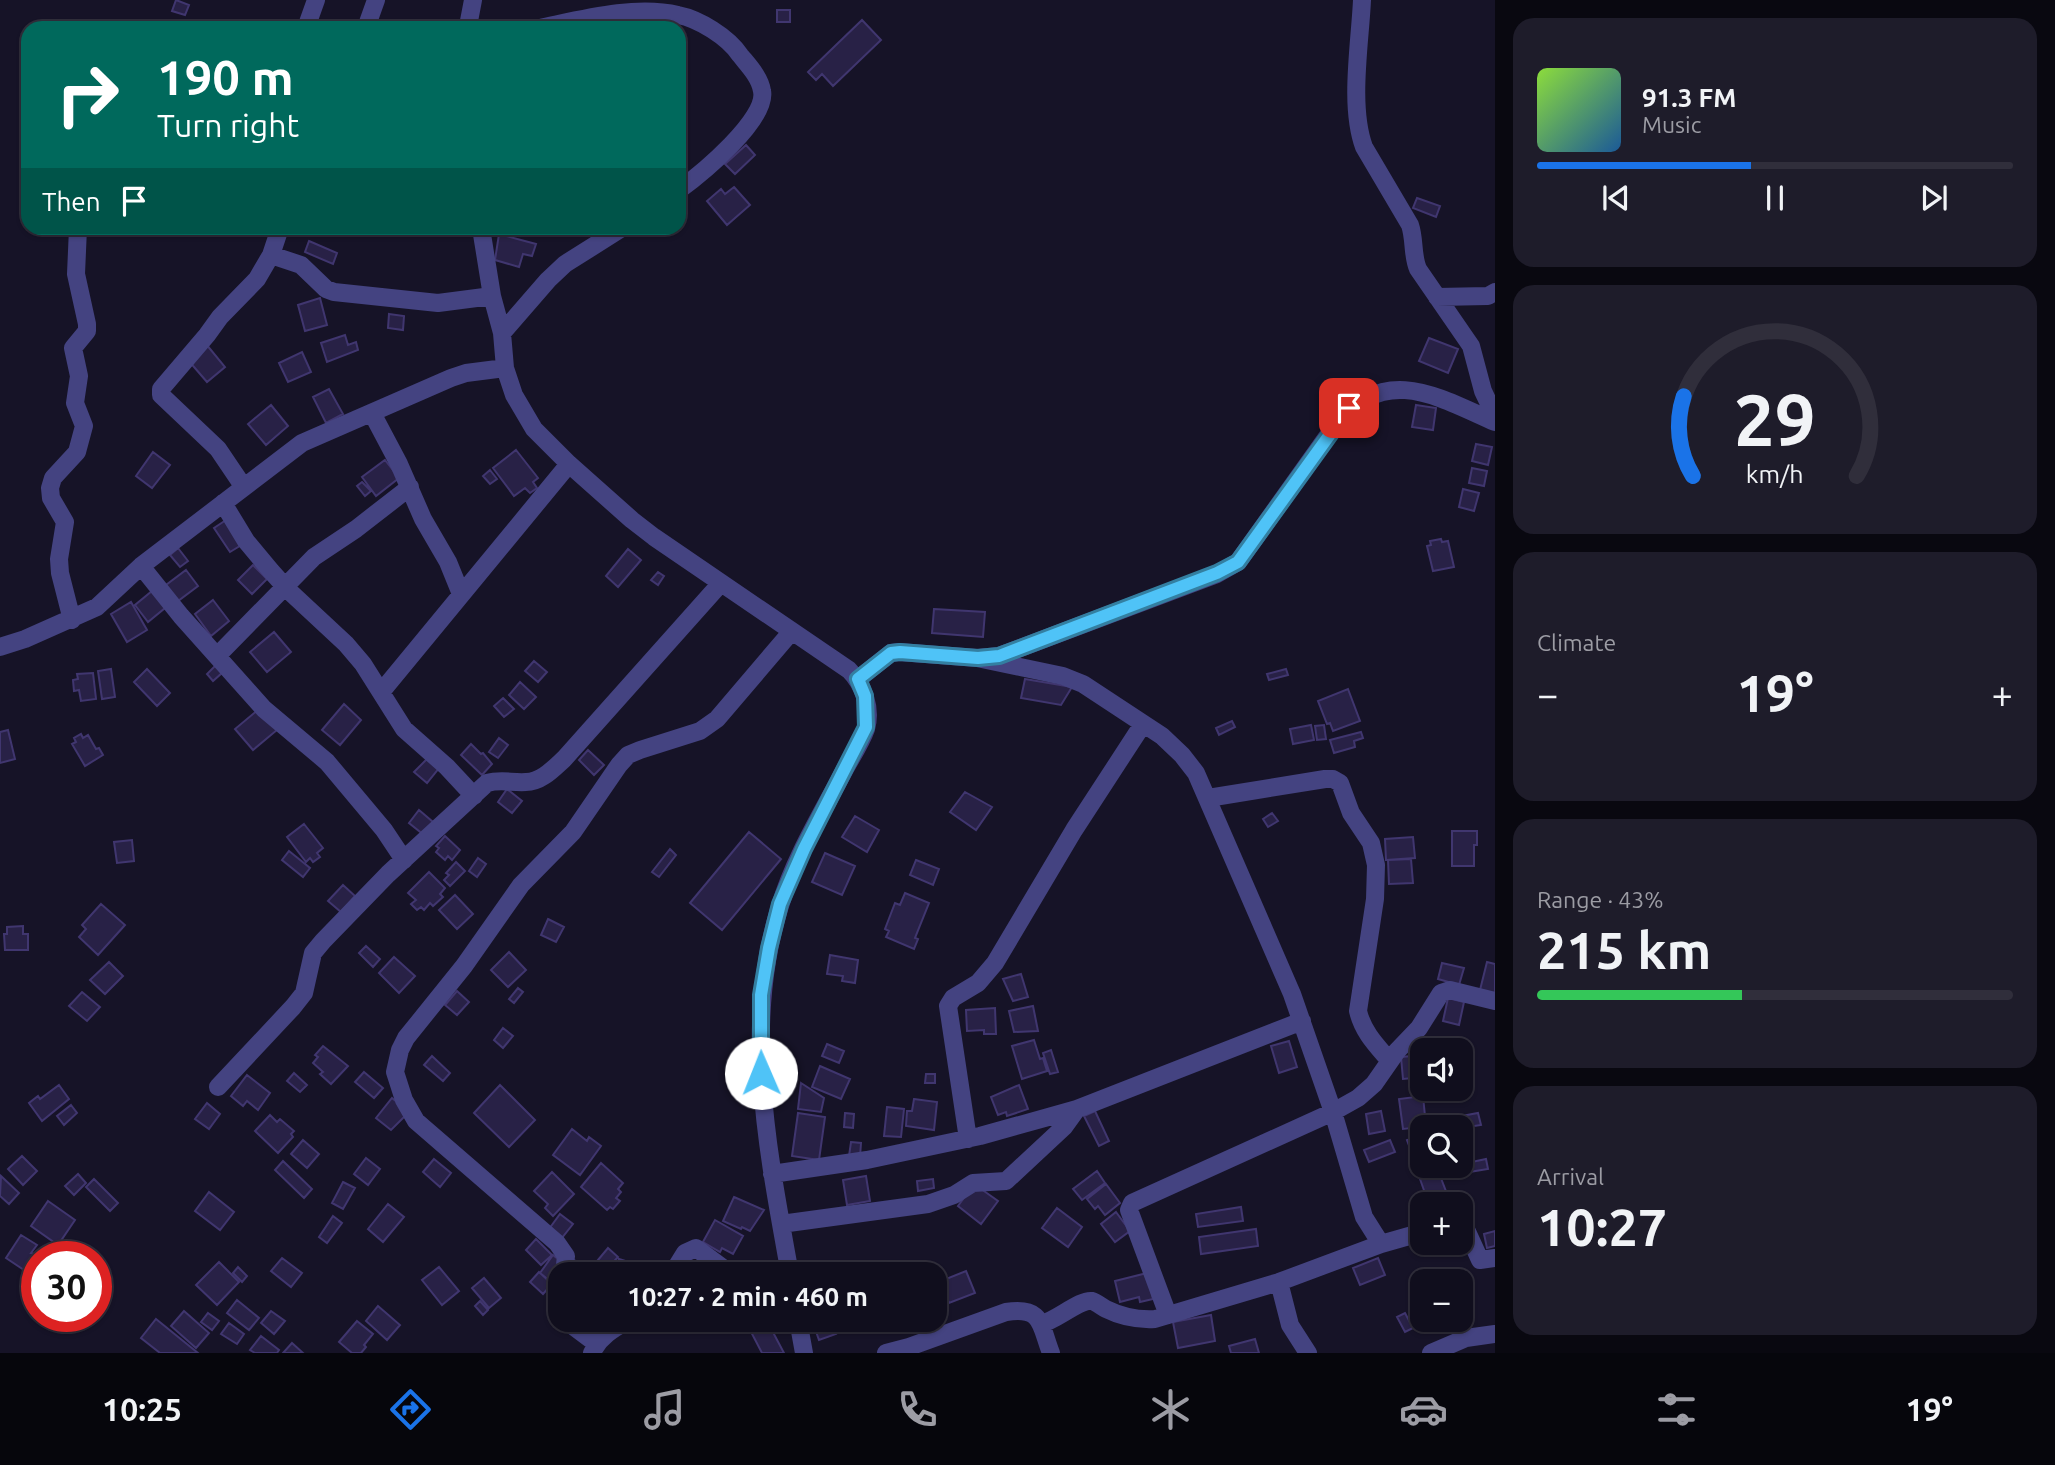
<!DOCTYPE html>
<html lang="en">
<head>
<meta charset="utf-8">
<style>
  :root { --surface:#100e1d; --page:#1e1c2a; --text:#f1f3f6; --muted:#9c9ca4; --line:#302e3b; --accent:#1a73e8 }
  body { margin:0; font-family:Ubuntu,sans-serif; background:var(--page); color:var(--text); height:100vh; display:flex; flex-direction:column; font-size:26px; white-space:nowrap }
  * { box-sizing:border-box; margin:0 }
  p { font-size:23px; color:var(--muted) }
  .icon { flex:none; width:38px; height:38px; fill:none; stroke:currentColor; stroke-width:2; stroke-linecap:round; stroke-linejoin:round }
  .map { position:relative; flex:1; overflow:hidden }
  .side { display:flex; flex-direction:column; gap:18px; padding:18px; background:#090810; width:560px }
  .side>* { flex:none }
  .hud { position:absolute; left:21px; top:21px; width:665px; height:214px; border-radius:21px; box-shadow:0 2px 5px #0004,0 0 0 2px var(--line); background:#00695c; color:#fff; overflow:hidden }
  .controls { position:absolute; left:1410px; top:1038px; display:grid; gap:14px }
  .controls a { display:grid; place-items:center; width:63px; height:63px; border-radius:14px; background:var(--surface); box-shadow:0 2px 5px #0004,0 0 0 2px var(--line); font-size:35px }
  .speed { position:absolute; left:21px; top:1241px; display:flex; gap:14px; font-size:35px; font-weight:700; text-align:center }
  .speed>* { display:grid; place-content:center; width:91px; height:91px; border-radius:50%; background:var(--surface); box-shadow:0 2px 5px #0004,0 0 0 2px var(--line); line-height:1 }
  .speed .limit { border:10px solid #d22; background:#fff; color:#111 }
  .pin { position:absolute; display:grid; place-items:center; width:60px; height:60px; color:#fff; margin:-30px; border-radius:14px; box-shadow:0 4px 10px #0006 }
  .me { position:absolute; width:77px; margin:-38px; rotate:359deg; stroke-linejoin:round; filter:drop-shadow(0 0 5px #0008) }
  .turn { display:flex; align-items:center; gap:24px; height:147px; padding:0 21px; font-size:32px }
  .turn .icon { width:91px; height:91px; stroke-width:2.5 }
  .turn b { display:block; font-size:49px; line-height:60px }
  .then { display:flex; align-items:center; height:66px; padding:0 21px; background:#0003; gap:14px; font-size:26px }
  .big { font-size:52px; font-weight:700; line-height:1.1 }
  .side .widget { flex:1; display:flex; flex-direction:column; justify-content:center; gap:10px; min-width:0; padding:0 24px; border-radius:21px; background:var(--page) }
  .side .dial { align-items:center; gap:0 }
  .dial svg { height:182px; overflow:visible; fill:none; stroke:var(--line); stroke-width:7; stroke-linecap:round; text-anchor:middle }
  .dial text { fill:var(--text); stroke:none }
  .song { display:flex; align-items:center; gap:21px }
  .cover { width:84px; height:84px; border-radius:10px; background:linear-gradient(135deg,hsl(90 70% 55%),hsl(210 70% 35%)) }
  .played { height:7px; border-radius:4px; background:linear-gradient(90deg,var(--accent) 45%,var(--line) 45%) }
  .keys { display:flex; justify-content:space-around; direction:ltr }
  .heat { display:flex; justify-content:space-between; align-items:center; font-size:38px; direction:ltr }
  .charge { height:10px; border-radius:5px; background:linear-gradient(90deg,#34c759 43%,var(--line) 0) }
  .trip { position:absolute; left:548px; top:1262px; width:399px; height:70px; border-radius:21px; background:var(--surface); box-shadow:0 2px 5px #0004,0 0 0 2px var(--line); font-weight:700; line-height:70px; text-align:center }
  .tab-bar { display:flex; height:112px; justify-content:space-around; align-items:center; background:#06060c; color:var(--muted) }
  .tab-bar .icon { width:49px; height:49px }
  .tab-bar .on { color:var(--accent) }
  .tab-bar b { font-size:32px; color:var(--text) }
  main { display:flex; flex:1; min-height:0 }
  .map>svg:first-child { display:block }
  .building { fill:#282146; stroke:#40366f; stroke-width:2 }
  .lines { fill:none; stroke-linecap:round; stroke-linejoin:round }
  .street { stroke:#444381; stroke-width:18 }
  .route-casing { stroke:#337fa1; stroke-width:18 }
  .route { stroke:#4fc3f7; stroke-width:12 }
</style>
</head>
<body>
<main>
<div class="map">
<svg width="1495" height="1353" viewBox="0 0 1495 1353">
  <rect width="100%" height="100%" fill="#161327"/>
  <!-- building -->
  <path class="building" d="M176,0L189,5L185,15L172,11Z
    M777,10H790V22H777Z
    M862,20L881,40L833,86L822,74L816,80L808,72Z
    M746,145L755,155L735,174L725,164Z
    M734,187L750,205L727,225L707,201L721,189L725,194Z
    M1417,198L1440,206L1436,217L1413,208Z
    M499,234L536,244L532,256L523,254L519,267L495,260Z
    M309,241L337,253L333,264L305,252Z
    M320,298L327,325L305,331L298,305Z
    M389,314L404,316L403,330L388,328Z
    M345,335L348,345L356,342L358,350L327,362L321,343Z
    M1429,338L1458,349L1448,373L1419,361Z
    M206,344L225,367L207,382L188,360Z
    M302,352L311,372L288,382L279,363Z
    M329,389L343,414L326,423L313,397Z
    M271,405L288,426L266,445L248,424Z
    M1416,405L1436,408L1433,430L1412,427Z
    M1476,444L1492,447L1488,465L1472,461Z
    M516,450L538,478L533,482L537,488L530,493L525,488L514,496L493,468Z
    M153,452L170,465L152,488L136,476Z
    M385,460L399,478L376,496L362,477Z
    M1472,468L1487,471L1484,486L1469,483Z
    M490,470L497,479L490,484L483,476Z
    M362,482L371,491L365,496L357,486Z
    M1463,489L1479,493L1474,511L1459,507Z
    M226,520L243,544L230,552L214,528Z
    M1441,539L1442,542L1448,541L1454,567L1433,571L1427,546L1431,545L1430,541Z
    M178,548L188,561L180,567L170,555Z
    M628,549L641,560L618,587L606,576Z
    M253,565L267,579L252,594L238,580Z
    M186,570L198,586L178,601L166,585Z
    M658,572L664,576L658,585L651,580Z
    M152,591L165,608L148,622L135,605Z
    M213,600L229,621L211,636L195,614Z
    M131,602L147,630L127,642L111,614Z
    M934,609L985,612L983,637L932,633Z
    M274,632L291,652L267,672L250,652Z
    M534,661L547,672L538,682L525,671Z
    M217,664L223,672L213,681L207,674Z
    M111,669L115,697L102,699L98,671Z
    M147,669L170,693L157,706L134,682Z
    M1286,669L1288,675L1269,680L1267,674Z
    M93,673L96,699L81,701L79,690L74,691L73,680L78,679L77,674Z
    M1025,679L1072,687L1061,705L1021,698Z
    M520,682L536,697L524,709L509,695Z
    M1348,689L1360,721L1333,731L1330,723L1327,724L1318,701Z
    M503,698L514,709L504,717L494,706Z
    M344,704L361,720L340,745L322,730Z
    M259,709L277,730L253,750L235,729Z
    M1232,721L1235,727L1219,735L1216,728Z
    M1311,725L1314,740L1293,744L1290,729Z
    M1324,725L1326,739L1317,740L1315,726Z
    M8,730L15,759L0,763V732Z
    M1361,732L1363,738L1354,741L1355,747L1334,753L1330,740Z
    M81,734L83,738L88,735L96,749L99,748L103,755L85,766L72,744L76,742L74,738Z
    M499,738L508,745L498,758L489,752Z
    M471,744L481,754L483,753L492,764L482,775L461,755Z
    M588,750L604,765L594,775L579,760Z
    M428,758L439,768L427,783L414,772Z
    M507,789L522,801L512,813L498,802Z
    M965,792L992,807L976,830L950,812Z
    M419,810L433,822L424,835L409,823Z
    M1272,813L1278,821L1268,827L1263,819Z
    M855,816L879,830L867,852L842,837Z
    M304,824L323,848L317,853L320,857L313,862L310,858L306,862L287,837Z
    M1452,831H1477V845H1474V866H1452Z
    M749,832L781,859L722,930L690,903Z
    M445,836L460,850L452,860L448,856L445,860L436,852L439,848L436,846Z
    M1413,837L1415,858L1386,860L1385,839Z
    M132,840L134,861L117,863L114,842Z
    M670,849L676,855L659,877L652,872Z
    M289,851L310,868L303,877L282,860Z
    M825,853L855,866L842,895L812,882Z
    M478,858L486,864L477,877L469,871Z
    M1411,859L1413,883L1389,884L1388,860Z
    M916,860L939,869L933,885L910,875Z
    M456,862L465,871L450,886L444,880L449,875L446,873Z
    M429,872L445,888L440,894L443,897L433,906L430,903L424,910L421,907L417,910L411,904L416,900L408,893Z
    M343,885L355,896L341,912L328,901Z
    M905,893L929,903L915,938L918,939L914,949L886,937L889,931L885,929L895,903L900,905Z
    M455,895L473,914L457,929L439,910Z
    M101,904L125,925L98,955L79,937L86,929L82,925Z
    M548,919L564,927L556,942L541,935Z
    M23,926V934H28V950H5L4,934H7V927Z
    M366,946L380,959L373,967L359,953Z
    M509,952L526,970L508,987L491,970Z
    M830,955L858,960L855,983L842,981L843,976L827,974Z
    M394,957L415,976L399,993L379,973Z
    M109,962L123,976L105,994L90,980Z
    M1487,962L1495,964V994L1480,990Z
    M1442,963L1464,968L1459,985L1438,979Z
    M1021,974L1028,997L1013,1001L1003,979Z
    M518,988L523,992L514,1003L509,999Z
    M457,991L469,1002L457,1015L445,1005Z
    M82,992L100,1007L87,1021L69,1006Z
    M1448,998L1464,1002L1459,1025L1443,1021Z
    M1033,1006L1038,1031L1014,1032L1009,1011Z
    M995,1008L996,1034H984V1030L967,1031L966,1010Z
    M503,1028L513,1036L503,1048L494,1040Z
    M1034,1040L1040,1059L1043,1058L1047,1071L1022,1079L1012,1046Z
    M1289,1041L1297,1067L1279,1073L1271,1046Z
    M827,1044L844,1051L839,1063L822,1056Z
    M323,1046L348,1066L331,1084L320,1074L323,1072L313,1063L318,1057L315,1055Z
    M1051,1050L1058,1072L1050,1074L1043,1053Z
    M1423,1055V1077L1403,1079L1401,1057Z
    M432,1056L450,1073L443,1081L424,1065Z
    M820,1066L850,1079L841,1099L812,1087Z
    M364,1072L383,1088L374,1098L355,1082Z
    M294,1073L307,1085L300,1092L287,1081Z
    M926,1074H935V1083H925Z
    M247,1075L270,1093L258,1110L247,1101L243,1106L231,1096Z
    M801,1083L824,1098L821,1112L798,1109Z
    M59,1085L69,1099L42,1121L29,1103L38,1096L40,1099Z
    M500,1085L535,1120L509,1147L474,1113Z
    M1019,1085L1028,1109L1007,1116L1006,1112L998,1115L991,1097Z
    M1423,1096L1425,1116H1428L1430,1126L1403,1129L1399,1099Z
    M392,1098L409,1112L391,1130L376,1118Z
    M914,1099L937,1102L934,1130L906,1126L907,1111H912Z
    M207,1103L220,1114L209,1129L195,1119Z
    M71,1105L77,1113L64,1125L57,1116Z
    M887,1107L904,1109L901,1137L884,1136Z
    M1095,1111L1109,1141L1099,1146L1084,1116Z
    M1381,1111L1385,1131L1369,1134L1366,1114Z
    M798,1113L825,1117L819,1160L792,1156Z
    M845,1113L854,1114L853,1128L844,1127Z
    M1478,1113L1481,1125L1461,1128L1457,1127L1456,1117Z
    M270,1115L277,1122L280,1119L294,1131L291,1134L293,1137L278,1153L255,1131Z
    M572,1129L587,1141L589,1137L601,1146L580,1175L553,1155Z
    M1422,1135L1423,1156L1414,1159L1407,1140Z
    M303,1140L319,1154L307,1168L291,1154Z
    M1390,1140L1395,1152L1369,1162L1364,1150Z
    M851,1142L861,1143L860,1157L849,1156Z
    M22,1156L37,1171L23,1185L8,1169Z
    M366,1158L380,1169L368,1185L354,1174Z
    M434,1159L451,1173L440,1187L423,1172Z
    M1486,1159L1488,1169L1469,1172L1467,1163Z
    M283,1161L312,1189L304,1198L275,1170Z
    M601,1163L623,1183L618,1189L621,1192L616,1198L620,1201L613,1209L610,1207L607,1210L581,1187Z
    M1097,1171L1105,1183L1082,1200L1073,1189Z
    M552,1172L574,1194L553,1216L545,1208L548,1204L534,1191Z
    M1439,1173L1447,1194L1437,1198L1435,1193L1426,1196L1420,1179Z
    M78,1174L86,1183L74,1195L65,1186Z
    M1,1176L19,1193L9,1204L0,1196Z
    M866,1176L870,1201L847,1205L843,1180Z
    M94,1179L118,1203L110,1211L86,1187Z
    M933,1179L934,1188L918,1191L917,1181Z
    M343,1182L355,1188L343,1209L332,1203Z
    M974,1184L998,1201L981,1224L958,1206Z
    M1106,1184L1120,1203L1105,1215L1098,1206L1095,1209L1087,1199Z
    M209,1192L234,1212L220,1230L195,1211Z
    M734,1197L764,1210L750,1231L742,1227L741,1229L723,1221Z
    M48,1201L75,1220L58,1245L31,1226Z
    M388,1204L404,1217L383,1242L368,1229Z
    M1241,1207L1243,1221L1198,1227L1196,1214Z
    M1057,1208L1082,1227L1068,1247L1042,1228Z
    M1116,1212L1130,1231L1115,1242L1101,1224Z
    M560,1214L573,1224L561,1239L549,1229Z
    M333,1216L342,1223L327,1243L319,1237Z
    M715,1220L743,1236L733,1254L722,1248L720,1252L703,1242Z
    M1256,1229L1258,1246L1201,1254L1199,1237Z
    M1495,1231V1246L1487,1248L1484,1234Z
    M21,1235L37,1245L31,1253L40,1255L37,1256L27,1272L6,1258Z
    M536,1239L552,1255L541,1265L526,1250Z
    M608,1248L618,1257L602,1274L593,1266Z
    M553,1255L564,1264L550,1281L540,1273Z
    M282,1258L302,1273L291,1287L271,1271Z
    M1378,1258L1385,1275L1360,1285L1353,1268Z
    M571,1259L592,1268L589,1274H579L567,1266Z
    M619,1259L654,1270L653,1274H614Z
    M219,1262L239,1282L217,1305L196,1285Z
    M238,1267L247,1276L242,1282L233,1273Z
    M439,1267L459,1291L442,1305L422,1280Z
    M966,1271L975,1293L949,1303L941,1281Z
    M539,1272L552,1284L543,1294L530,1282Z
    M1147,1273L1153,1299L1140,1302L1139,1297L1120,1302L1115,1281Z
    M484,1278L501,1298L489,1308L472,1288Z
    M237,1300L259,1318L249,1330L227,1313Z
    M480,1301L488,1310L483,1315L475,1306Z
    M378,1306L400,1325L387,1340L366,1321Z
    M184,1311L209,1333L196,1348L171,1326Z
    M271,1311L285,1321L274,1334L261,1323Z
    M208,1313L219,1321L212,1330L201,1322Z
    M1405,1313L1413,1328L1405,1332L1397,1317Z
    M1211,1315L1215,1341L1178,1348L1173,1322Z
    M156,1319L198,1353H160L141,1338Z
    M834,1320H839L841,1325L834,1328L836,1334L819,1340L814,1326Z
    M357,1321L373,1334L364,1345L366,1347L361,1353H352L339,1342Z
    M767,1321L784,1353H762L750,1330Z
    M229,1323L244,1334L237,1344L221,1334Z
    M261,1336L279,1350L277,1353H255L250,1350Z
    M1255,1339L1259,1353H1231L1229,1346Z
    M292,1343L303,1353H283Z"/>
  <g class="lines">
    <!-- street -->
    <path class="street" d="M1362,0C1360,44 1349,106 1364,147L1410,225C1415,240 1412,255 1418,269L1471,346L1483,391L1495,416
      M306,28L316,0
      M366,28L376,0
      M472,28L469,21L473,0
      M540,28C583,19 635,5 678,15C699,19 728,37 740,55C748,65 760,77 762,91C768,119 701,174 679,190
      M481,228L492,296L502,333
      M622,228L565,264L548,280L502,333L505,368L514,395L534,429L569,464L632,520L654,537L849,670C863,684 872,708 866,729C861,743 851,758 844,771C821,815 794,859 780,906C742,1027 768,1152 790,1274
      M271,255L301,265L326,289L334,292L438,303L492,296
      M1437,297L1488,296L1495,292
      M372,413L399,464L423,519L448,562L461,594
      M243,486L218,449L161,395V389L207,335L220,317L257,279L271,255L280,228
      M223,503L246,541L271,571L288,590L346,644L363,664L404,729L447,767L474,796
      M141,566L181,616L264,709L327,762L384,830L404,860
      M72,620L60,573L59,559L65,522L51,498L50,488L53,478L77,452L84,426L75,403L79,376L73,348L87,331V324L76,274L78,228
      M0,647L25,639L97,607L141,566L302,443L451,378L466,373L505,368
      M217,656L314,557L356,529L410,487
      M977,658L1063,676L1083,684L1162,736L1182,755L1196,773L1292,994L1333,1112L1364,1217L1381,1244
      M858,679L891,653L899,652L977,658L999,656L1217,574L1238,562L1337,423C1386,364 1438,397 1495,422
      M382,691L569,464
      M1208,798L1325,779H1333L1340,783L1351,813L1371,843L1376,865L1375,899L1358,1011C1363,1032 1376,1045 1389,1060
      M218,1087L293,1007L304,993L313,953L323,941L388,874L487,783C501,779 512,783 526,782C541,782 553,769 564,759L721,583
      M968,1139L948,1006L953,998L978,983L995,963L1074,830L1143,724
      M772,1174L867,1160L980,1136L1077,1109L1302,1021
      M1461,1223L1464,1225L1480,1260L1495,1258
      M781,1224L928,1204L954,1195L973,1183L1006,1181L1064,1127L1077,1109
      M564,1274L566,1256L557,1243L416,1121L404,1100L395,1072L400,1050L406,1038L464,966L521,885L573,832L619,765L628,755L640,750L700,731L717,719L792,631
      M672,1274L685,1253L696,1248L731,1274
      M1279,1282L1290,1325L1308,1353
      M560,1295L558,1311L560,1316
      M1168,1315L1129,1210L1132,1203L1333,1112L1358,1098L1374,1084L1397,1051L1419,1028L1441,993L1450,990L1495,1001
      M565,1320L597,1344
      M798,1320L804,1353
      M1041,1324C1056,1321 1080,1299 1092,1301C1096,1302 1102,1307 1106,1309C1122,1317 1137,1320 1155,1319L1279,1282L1381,1244L1423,1232
      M592,1353C599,1337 614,1328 629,1320
      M886,1353L909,1347L1006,1312C1043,1306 1040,1325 1051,1353
      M1431,1353L1466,1338L1495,1334"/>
  </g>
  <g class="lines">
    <!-- route casing -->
    <g class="route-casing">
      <path id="route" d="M761,1073V995L769,948L780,904L804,849L866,727L865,696L858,679L891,653L900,652L978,658L999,656L1217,573L1238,562L1349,408"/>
    </g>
    <!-- route -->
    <use href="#route" class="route"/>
  </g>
</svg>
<div class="controls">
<a><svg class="icon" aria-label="sound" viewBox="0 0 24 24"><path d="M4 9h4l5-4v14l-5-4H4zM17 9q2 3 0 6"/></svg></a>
<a><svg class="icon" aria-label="search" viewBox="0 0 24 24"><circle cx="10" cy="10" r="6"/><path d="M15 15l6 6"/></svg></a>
<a>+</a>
<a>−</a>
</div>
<div class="speed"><div class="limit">30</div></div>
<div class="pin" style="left:1349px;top:408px;background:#d93025"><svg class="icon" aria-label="arrive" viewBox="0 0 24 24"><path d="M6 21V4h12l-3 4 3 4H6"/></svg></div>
<svg class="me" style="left:761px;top:1073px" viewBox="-20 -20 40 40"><circle r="19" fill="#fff"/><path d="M0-13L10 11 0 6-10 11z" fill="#4fc3f7"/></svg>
<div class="trip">10:27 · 2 min · 460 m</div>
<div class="hud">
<div class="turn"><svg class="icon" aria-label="right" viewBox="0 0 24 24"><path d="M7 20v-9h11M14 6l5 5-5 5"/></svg><div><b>190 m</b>Turn right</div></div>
<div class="then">Then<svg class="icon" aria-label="arrive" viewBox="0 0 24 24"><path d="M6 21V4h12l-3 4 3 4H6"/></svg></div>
</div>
</div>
<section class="side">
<div class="widget">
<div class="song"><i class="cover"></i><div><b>91.3 FM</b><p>Music</p></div></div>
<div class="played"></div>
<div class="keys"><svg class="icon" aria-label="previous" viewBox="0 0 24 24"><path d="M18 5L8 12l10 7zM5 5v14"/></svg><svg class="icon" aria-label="pause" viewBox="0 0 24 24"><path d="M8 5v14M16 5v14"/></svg><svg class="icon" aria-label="next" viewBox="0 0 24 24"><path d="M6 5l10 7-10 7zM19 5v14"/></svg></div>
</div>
<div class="widget dial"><svg viewBox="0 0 100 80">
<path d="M14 69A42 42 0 1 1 86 69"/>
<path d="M14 69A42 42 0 0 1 10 34" stroke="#1a73e8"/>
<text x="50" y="56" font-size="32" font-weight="700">29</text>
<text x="50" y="72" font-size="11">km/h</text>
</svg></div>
<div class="widget"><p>Climate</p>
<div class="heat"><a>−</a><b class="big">19°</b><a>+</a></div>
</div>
<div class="widget"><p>Range · 43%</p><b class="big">215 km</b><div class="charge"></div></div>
<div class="widget"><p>Arrival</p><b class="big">10:27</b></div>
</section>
</main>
<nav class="tab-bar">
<b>10:25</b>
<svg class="icon on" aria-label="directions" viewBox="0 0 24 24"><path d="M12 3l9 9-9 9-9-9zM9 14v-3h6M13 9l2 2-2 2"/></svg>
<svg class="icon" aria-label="music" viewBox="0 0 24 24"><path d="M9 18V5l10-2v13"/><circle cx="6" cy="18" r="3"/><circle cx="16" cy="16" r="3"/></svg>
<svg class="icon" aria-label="phone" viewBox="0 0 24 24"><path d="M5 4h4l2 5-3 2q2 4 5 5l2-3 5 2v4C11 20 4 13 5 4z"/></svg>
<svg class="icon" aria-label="climate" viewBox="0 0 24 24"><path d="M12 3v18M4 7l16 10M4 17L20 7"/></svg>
<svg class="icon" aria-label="car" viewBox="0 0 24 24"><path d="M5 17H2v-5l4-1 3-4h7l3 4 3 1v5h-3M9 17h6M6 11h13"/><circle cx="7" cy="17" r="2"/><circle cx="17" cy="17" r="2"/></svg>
<svg class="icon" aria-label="filters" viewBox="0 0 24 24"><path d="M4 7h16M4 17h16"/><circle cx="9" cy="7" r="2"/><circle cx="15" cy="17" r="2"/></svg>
<b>19°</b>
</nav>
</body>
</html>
